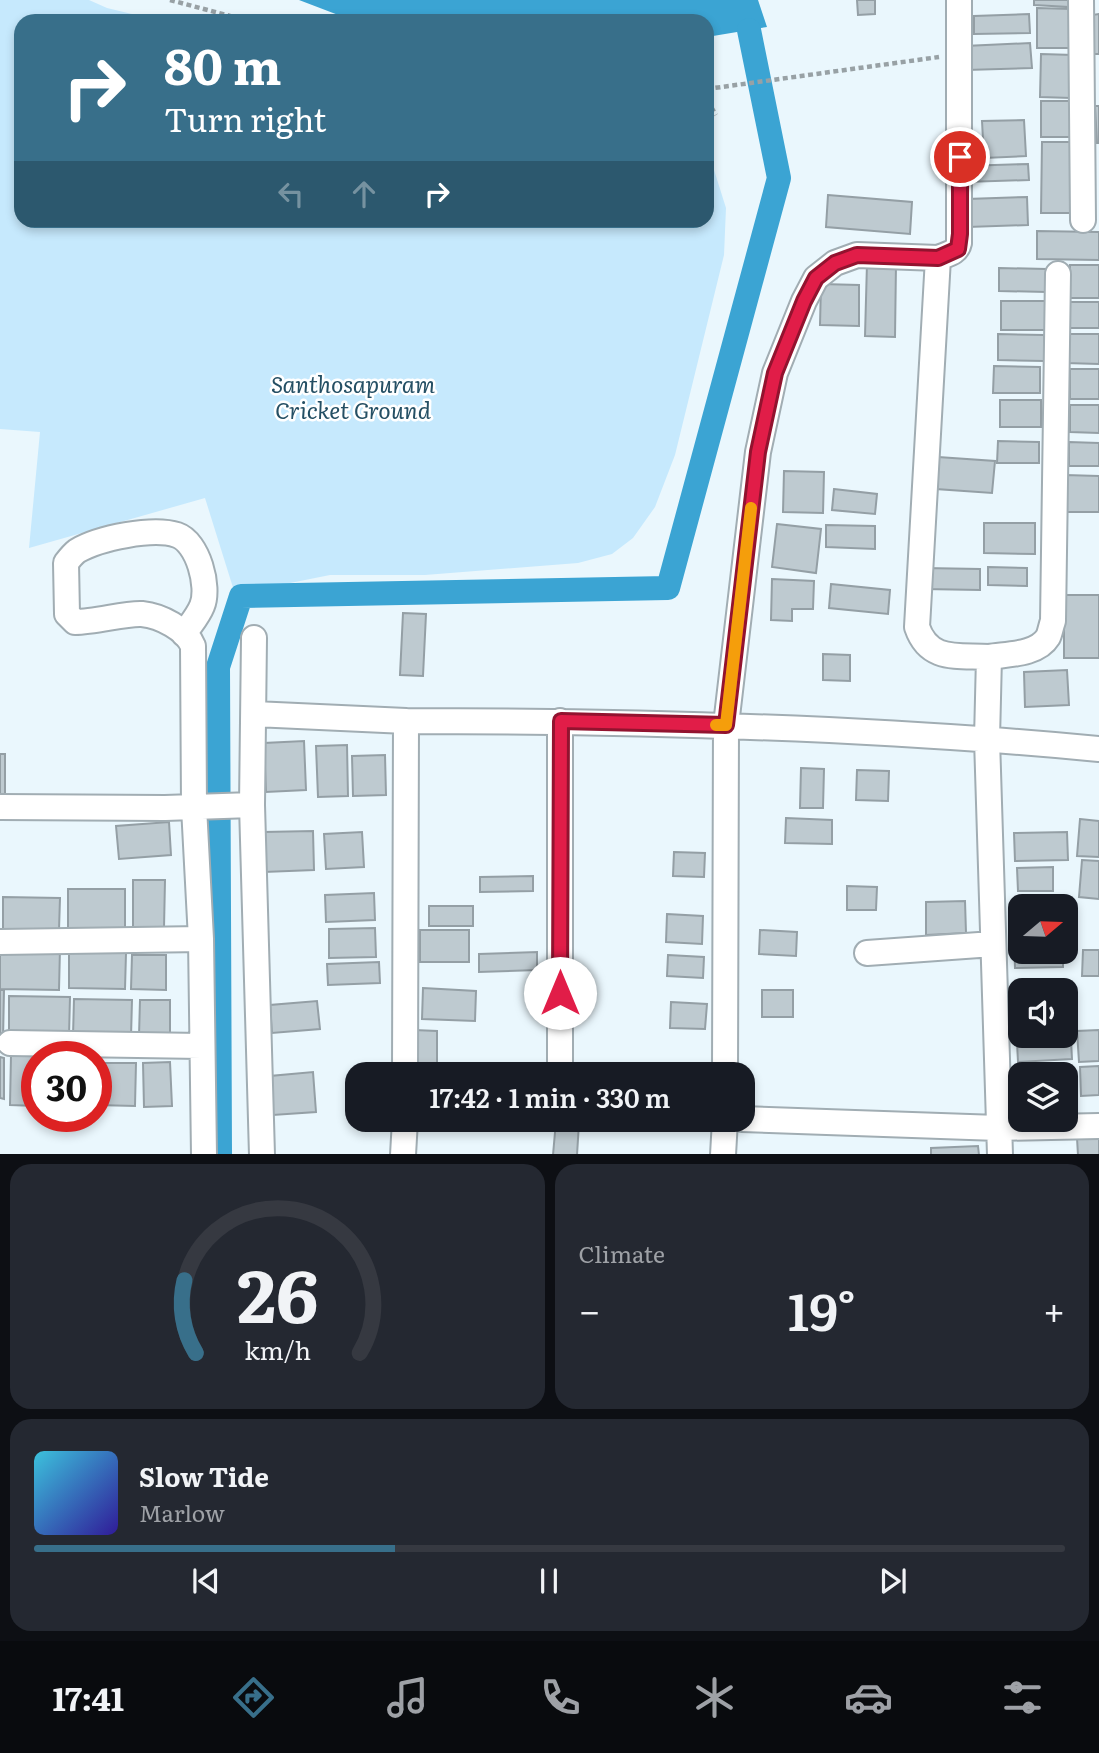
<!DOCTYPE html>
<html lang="en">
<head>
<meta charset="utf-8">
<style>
  :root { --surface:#171b24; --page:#242831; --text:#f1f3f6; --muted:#9ea1a6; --line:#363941; --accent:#386f8a }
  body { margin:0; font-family:Literata,serif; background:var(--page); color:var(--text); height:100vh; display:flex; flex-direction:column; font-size:26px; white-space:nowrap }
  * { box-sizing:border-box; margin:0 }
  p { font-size:23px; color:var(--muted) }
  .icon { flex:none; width:38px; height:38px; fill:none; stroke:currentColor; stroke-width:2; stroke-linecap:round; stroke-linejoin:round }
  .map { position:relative; height:1154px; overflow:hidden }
  .sheet { display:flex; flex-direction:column; gap:10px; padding:10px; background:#0d0f14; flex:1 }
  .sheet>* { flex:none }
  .banner { position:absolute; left:14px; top:14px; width:700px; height:214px; border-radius:21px; box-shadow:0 4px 10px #0003; background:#386f8a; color:#fff; overflow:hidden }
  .needle { width:46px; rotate:71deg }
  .buttons { position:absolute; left:1008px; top:894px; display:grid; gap:14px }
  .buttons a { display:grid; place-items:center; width:70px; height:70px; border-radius:14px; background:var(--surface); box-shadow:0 4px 10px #0003; font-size:35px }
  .speed { position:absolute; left:21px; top:1041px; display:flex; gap:14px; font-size:35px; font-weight:700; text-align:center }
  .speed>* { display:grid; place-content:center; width:91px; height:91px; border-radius:50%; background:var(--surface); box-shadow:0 4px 10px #0003; line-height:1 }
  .speed .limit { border:10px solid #d22; background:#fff; color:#111 }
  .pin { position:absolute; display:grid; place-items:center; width:60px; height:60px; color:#fff; margin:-30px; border:4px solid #fff; border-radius:50%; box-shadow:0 2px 7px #0007 }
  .me { position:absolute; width:77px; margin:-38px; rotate:0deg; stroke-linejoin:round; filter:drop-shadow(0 0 5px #0008) }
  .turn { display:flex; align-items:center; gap:24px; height:147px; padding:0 35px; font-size:32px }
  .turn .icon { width:91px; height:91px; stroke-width:2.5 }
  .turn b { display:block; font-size:49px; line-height:60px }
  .lanes { display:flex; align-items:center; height:66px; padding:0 35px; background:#0003; justify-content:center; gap:35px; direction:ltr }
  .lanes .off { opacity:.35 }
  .big { font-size:52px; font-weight:600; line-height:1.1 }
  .sheet .card { flex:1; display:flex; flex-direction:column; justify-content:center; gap:10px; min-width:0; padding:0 24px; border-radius:21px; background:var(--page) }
  .sheet .dial { align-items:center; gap:0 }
  .dial svg { height:182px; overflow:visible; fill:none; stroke:var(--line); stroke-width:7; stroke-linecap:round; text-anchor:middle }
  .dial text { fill:var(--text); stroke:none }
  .song { display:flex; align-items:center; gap:21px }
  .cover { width:84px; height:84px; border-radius:10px; background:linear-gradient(135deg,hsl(190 70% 55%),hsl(250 70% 35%)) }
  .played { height:7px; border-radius:4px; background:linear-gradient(90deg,var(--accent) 35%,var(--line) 35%) }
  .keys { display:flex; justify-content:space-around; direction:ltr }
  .heat { display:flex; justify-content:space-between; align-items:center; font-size:38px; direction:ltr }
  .sheet .tiles { flex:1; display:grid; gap:10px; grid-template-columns:1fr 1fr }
  .card:last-child { grid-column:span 2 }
  .trip { position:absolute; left:345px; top:1062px; width:410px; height:70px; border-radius:21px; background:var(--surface); box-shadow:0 4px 10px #0003; font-weight:600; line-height:70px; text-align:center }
  .dock { display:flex; height:112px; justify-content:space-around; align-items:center; background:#090b0e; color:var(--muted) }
  .dock .icon { width:49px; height:49px }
  .dock .selected { color:var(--accent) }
  .dock b { font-size:32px; color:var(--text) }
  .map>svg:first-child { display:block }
  .green { fill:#c6e9fd }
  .water { fill:#3ba4d3 }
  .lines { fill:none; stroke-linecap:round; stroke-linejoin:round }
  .canal { stroke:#3ba4d3; stroke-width:24 }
  .building { fill:#becad0; stroke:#949fa5; stroke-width:2 }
  .minor-casing { stroke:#a1adb3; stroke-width:28 }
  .path { stroke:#98a1a5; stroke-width:4.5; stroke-dasharray:5 3.5; stroke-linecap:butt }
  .minor { stroke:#fff; stroke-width:24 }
  .route-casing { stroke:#92132f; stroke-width:18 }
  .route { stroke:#e11d48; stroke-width:12 }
  .slow { stroke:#f59e0b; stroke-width:12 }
  .labels { text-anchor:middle; stroke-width:5; stroke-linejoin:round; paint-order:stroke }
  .park-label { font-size:23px; font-style:italic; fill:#244f64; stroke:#fff }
</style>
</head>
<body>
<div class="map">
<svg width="1099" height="1155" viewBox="0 0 1099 1155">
  <rect width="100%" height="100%" fill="#eaf7fd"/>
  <!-- green -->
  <path class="green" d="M0,0H89L107,8L161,21H21V220H707V153L709,154L726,208L724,255L675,455L655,507L633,538L612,554L578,563L425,575H330L235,594L205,498L29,548L40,432L0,429Z"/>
  <!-- water -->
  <path class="water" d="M299,0H758L767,27L707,37V21H354Z"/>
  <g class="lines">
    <!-- canal -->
    <path class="canal" d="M220,1155L218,667L241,596L668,588L779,178L749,30"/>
  </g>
  <!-- building -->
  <path class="building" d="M857,0H875V14L858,15Z
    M1034,0H1069V7L1034,5Z
    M1037,8L1072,9V48H1037Z
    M1029,14L1030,33L974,34V16Z
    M1099,14V54H1093L1092,15Z
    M1030,43L1032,68L966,70L965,46Z
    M1041,54L1073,55L1071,98L1040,97Z
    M1041,101H1071V137H1041Z
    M1095,106H1099V143H1097Z
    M1024,120L1026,156L984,158L982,121Z
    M1042,142H1075L1074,213H1041Z
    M1028,164L1029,180L965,182L964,166Z
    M828,195L912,202L910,234L826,227Z
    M1027,197L1028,225L968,227L967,199Z
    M1037,231L1099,232V260L1037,259Z
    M867,263L896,264L895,337L865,336Z
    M1070,265H1099V298H1069Z
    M999,268L1046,269V292L999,291Z
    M821,284L859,285V326L820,325Z
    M1001,301H1046L1045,330H1001Z
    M1068,302H1099V328H1068Z
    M998,334L1044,335V361L998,360Z
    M1067,334H1099V364L1066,363Z
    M994,366L1040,367V393H993Z
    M1070,369H1099V399H1070Z
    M1000,400H1041V427H1000Z
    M1070,405H1099V433L1070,432Z
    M998,441L1039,442V463H997Z
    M1069,442L1099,443V466H1069Z
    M938,457L995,461L992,493L936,489Z
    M784,471L824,472L823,513L783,512Z
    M1065,475L1099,476V512H1065Z
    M834,489L877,494L875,514L832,510Z
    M984,523H1035V554L984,553Z
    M777,524L821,529L816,573L772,567Z
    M826,525L875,526V549L826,547Z
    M988,567L1027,568V586L988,585Z
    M924,568L980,569V590L924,589Z
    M772,579L814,581L813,609H792V621L771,620Z
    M831,584L890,590L888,614L829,608Z
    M1064,595H1099V658H1064Z
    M403,613L426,614L423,676L400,675Z
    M823,654L850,655V681L823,680Z
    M1067,670L1069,705L1025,707L1024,672Z
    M304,741L306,790L266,792L264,743Z
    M347,745L348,796L318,797L316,746Z
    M0,754H5V799H0Z
    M385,755L386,795L353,796L352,756Z
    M801,768L824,769L823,808H800Z
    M857,770L889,771L888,801L856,800Z
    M786,818L832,820V844L785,843Z
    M1080,819L1099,821V857L1077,856Z
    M169,822L171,855L119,859L116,826Z
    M313,831L314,870L264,872L263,832Z
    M362,832L364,867L326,869L324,834Z
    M1067,832L1068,860L1015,861L1014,833Z
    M674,852L705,853L704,877L673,876Z
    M1082,860L1099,861V899L1079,897Z
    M1053,867V891H1018L1017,868Z
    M533,876V891L480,892V877Z
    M133,880H165L164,928H133Z
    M847,886L877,887L876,910H847Z
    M68,889H125V931L68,930Z
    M374,893L375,920L326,922L325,895Z
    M3,897L60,898L59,930L3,929Z
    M965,901L966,933L926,935V902Z
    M429,906H473V926H429Z
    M1015,907H1020V934L1016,935Z
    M667,914L703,916L702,944L666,942Z
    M375,928L376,957L329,958V929Z
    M420,930H469V962H420Z
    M760,930L797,932L796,956L759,954Z
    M1014,939H1020V952H1063V967L1015,968Z
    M0,947L60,948L59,990L0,989Z
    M1083,950H1099V976H1082Z
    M69,952L126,953L125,989L69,988Z
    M537,952V970L479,972V954Z
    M132,955H166V990L131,989Z
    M668,955L704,957L703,978L667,976Z
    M379,962L380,983L328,985L327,964Z
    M423,988L476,991L475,1021L422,1019Z
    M0,990H4L3,1040H0Z
    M762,990H793V1017H762Z
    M9,996L70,997L69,1036L9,1035Z
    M74,999L132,1000L131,1037L73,1036Z
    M140,1000H170V1036H139Z
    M317,1001L320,1029L272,1033L270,1005Z
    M671,1002L707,1004L705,1029L670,1028Z
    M1066,1020H1070L1072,1059L1018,1062L1016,1023L1020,1022V1036H1066Z
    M414,1030L437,1031V1071L414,1070Z
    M1099,1030V1061L1079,1062L1077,1031Z
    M11,1055L70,1056V1057H37V1106L10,1105Z
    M0,1057L4,1058V1099L0,1098Z
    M170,1062L172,1106L144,1107L143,1063Z
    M96,1063H136L135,1106L96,1105Z
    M1064,1065L1065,1074H1020L1019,1096L1017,1068Z
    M1099,1066V1095L1081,1096L1080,1067Z
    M313,1072L316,1112L273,1115L270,1076Z
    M556,1121L579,1123L577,1155H553Z
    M1099,1137V1155H1078L1077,1138Z
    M978,1146L979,1155H931V1148Z"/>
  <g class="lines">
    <!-- minor casing -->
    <g class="minor-casing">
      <path id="minor" d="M959,0V243C957,253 947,254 938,258L917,627C929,662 957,655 989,657L987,739L1000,1155
        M1081,0L1083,220
        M184,634C190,625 198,616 202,606C210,587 198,542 177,535C153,527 99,538 77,551C73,554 69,559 66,563L67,614L75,622C96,622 125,613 142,614C161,616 186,629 193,646L194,807L201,939L204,1155
        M254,638L252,805L262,1155
        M989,657C1007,654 1037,655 1048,637C1050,633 1051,626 1053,621L1058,274
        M254,714L406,721
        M0,807L165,808L252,805
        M0,942L201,939
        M867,953L993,944
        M10,1043L201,1046
        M405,1074L406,721C637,721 869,727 1099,749
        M560,1074V721
        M725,1074L726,725L758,452L775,373L804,301L816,278L835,263L857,255L938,258
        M742,1119L998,1128L1099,1126
        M403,1155L405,1120
        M723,1155L725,1120"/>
    </g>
    <!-- path -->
    <path class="path" d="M170,0L249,21
      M707,89L939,57
      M707,100L716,115"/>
    <!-- minor -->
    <use href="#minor" class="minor"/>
  </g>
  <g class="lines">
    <!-- route casing -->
    <g class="route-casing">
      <path id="route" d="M560,993L561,721L726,725L758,452L775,373L804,301L816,278L835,263L857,255L938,258L958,249L960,234V157"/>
    </g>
    <!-- route -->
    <use href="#route" class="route"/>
    <!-- slow -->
    <path class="slow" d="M716,725H726L751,508"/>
  </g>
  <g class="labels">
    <!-- park labels -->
    <g class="park-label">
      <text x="353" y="393">Santhosapuram<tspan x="353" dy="26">Cricket Ground</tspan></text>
    </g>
  </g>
</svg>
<div class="buttons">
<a><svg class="needle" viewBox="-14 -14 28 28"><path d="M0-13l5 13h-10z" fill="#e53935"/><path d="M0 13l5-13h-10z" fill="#9ea1a6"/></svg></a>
<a><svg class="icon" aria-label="sound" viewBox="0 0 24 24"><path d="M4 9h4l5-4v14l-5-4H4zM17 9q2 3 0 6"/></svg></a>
<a><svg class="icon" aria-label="layers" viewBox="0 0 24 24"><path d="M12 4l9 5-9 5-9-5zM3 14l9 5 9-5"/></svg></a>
</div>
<div class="speed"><div class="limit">30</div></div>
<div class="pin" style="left:960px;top:157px;background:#d93025"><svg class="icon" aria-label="arrive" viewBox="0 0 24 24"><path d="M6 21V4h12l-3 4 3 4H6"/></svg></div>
<svg class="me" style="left:560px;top:993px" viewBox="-20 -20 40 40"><circle r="19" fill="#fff"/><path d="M0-13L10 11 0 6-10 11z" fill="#e11d48"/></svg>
<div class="trip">17:42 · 1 min · 330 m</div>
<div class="banner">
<div class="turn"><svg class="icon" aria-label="right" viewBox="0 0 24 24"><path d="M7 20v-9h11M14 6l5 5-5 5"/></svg><div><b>80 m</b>Turn right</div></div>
<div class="lanes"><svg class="icon off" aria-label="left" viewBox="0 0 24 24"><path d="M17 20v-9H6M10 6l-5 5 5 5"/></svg><svg class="icon off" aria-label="ahead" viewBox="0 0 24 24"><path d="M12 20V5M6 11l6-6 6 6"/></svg><svg class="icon" aria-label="right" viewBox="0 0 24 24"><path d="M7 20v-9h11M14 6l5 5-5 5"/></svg></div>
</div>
</div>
<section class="sheet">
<div class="tiles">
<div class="card dial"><svg viewBox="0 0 100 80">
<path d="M14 69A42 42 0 1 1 86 69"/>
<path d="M14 69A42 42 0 0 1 9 37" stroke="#386f8a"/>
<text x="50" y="56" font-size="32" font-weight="700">26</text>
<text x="50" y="72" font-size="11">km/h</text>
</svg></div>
<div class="card"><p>Climate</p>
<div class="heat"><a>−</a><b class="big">19°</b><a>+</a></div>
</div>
<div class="card">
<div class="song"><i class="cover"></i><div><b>Slow Tide</b><p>Marlow</p></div></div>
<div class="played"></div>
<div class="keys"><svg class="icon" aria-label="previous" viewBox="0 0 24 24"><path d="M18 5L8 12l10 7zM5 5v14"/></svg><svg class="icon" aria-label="pause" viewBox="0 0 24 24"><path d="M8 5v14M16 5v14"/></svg><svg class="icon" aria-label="next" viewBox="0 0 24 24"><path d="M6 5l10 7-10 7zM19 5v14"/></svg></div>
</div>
</div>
</section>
<nav class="dock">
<b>17:41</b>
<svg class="icon selected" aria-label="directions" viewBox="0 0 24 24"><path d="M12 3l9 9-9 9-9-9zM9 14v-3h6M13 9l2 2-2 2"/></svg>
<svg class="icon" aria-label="music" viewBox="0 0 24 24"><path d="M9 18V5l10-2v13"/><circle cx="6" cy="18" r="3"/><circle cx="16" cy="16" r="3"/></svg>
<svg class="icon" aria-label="phone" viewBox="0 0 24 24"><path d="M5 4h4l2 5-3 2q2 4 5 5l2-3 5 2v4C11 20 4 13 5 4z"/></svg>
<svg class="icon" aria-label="climate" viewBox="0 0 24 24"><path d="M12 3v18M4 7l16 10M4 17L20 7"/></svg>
<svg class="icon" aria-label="car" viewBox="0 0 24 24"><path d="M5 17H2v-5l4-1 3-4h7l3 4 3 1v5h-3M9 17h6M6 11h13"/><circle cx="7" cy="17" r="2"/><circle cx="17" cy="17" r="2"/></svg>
<svg class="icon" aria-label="filters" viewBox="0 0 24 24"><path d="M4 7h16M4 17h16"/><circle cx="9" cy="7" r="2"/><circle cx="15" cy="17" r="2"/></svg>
</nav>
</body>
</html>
